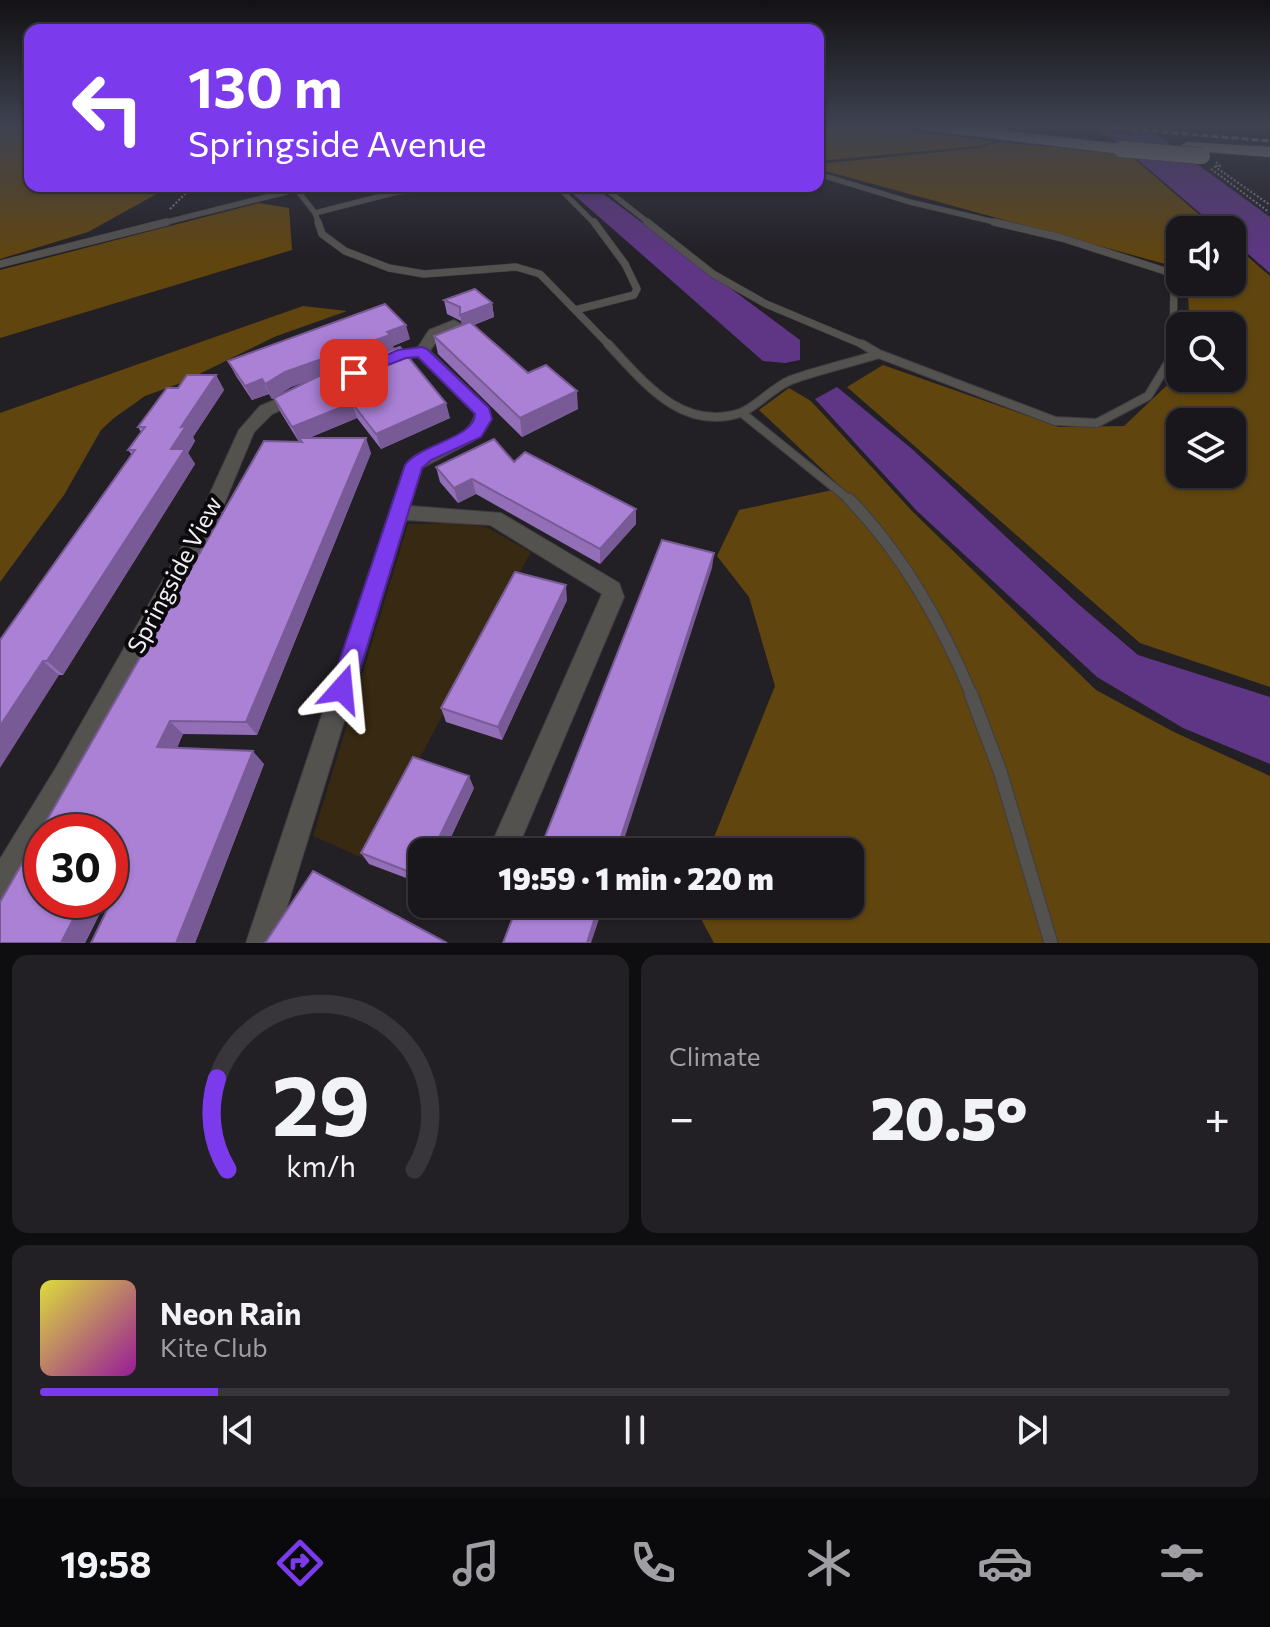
<!DOCTYPE html>
<html lang="en">
<head>
<meta charset="utf-8">
<style>
  :root { --surface:#1a171c; --page:#232025; --text:#f1f3f6; --muted:#9f9fa3; --line:#38363b; --accent:#7c3aed }
  body { margin:0; font-family:Commissioner,sans-serif; background:var(--page); color:var(--text); height:100vh; display:flex; flex-direction:column; font-size:30px; white-space:nowrap }
  * { box-sizing:border-box; margin:0 }
  p { font-size:26px; color:var(--muted) }
  .icon { flex:none; width:44px; height:44px; fill:none; stroke:currentColor; stroke-width:2; stroke-linecap:round; stroke-linejoin:round }
  .map { position:relative; height:943px; overflow:hidden }
  .details { display:flex; flex-direction:column; gap:12px; padding:12px; background:#0e0d0f; flex:1 }
  .details>* { flex:none }
  .banner { position:absolute; left:24px; top:24px; width:800px; height:168px; border-radius:16px; box-shadow:0 2px 6px #0004,0 0 0 2px var(--line); background:#7c3aed; color:#fff; overflow:hidden }
  .controls { position:absolute; left:1166px; top:216px; display:grid; gap:16px }
  .controls a { display:grid; place-items:center; width:80px; height:80px; border-radius:16px; background:var(--surface); box-shadow:0 2px 6px #0004,0 0 0 2px var(--line); font-size:40px }
  .speed { position:absolute; left:24px; top:814px; display:flex; gap:16px; font-size:40px; font-weight:700; text-align:center }
  .speed>* { display:grid; place-content:center; width:104px; height:104px; border-radius:50%; background:var(--surface); box-shadow:0 2px 6px #0004,0 0 0 2px var(--line); line-height:1 }
  .speed .limit { border:12px solid #d22; background:#fff; color:#111 }
  .pin { position:absolute; display:grid; place-items:center; width:68px; height:68px; color:#fff; margin:-34px; border-radius:16px; box-shadow:0 4px 12px #0006 }
  .me { position:absolute; width:88px; margin:-44px; rotate:18deg; stroke-linejoin:round; filter:drop-shadow(0 0 6px #0008) }
  .turn { display:flex; align-items:center; gap:28px; height:168px; padding:0 32px; font-size:36px }
  .turn .icon { width:104px; height:104px; stroke-width:2.5 }
  .turn b { display:block; font-size:56px; line-height:68px }
  .big { font-size:60px; font-weight:800; line-height:1.1 }
  .details .widget { flex:1; display:flex; flex-direction:column; justify-content:center; gap:12px; min-width:0; padding:0 28px; border-radius:16px; background:var(--page) }
  .details .dial { align-items:center; gap:0 }
  .dial svg { height:208px; overflow:visible; fill:none; stroke:var(--line); stroke-width:7; stroke-linecap:round; text-anchor:middle }
  .dial text { fill:var(--text); stroke:none }
  .song { display:flex; align-items:center; gap:24px }
  .cover { width:96px; height:96px; border-radius:12px; background:linear-gradient(135deg,hsl(60 70% 55%),hsl(300 70% 35%)) }
  .played { height:8px; border-radius:4px; background:linear-gradient(90deg,var(--accent) 15%,var(--line) 15%) }
  .keys { display:flex; justify-content:space-around; direction:ltr }
  .heat { display:flex; justify-content:space-between; align-items:center; font-size:44px; direction:ltr }
  .details .tiles { flex:1; display:grid; gap:12px; grid-template-columns:1fr 1fr }
  .widget:last-child { grid-column:span 2 }
  .trip { position:absolute; left:408px; top:838px; width:456px; height:80px; border-radius:16px; background:var(--surface); box-shadow:0 2px 6px #0004,0 0 0 2px var(--line); font-weight:800; line-height:80px; text-align:center }
  .tabs { display:flex; height:128px; justify-content:space-around; align-items:center; background:#0a090b; color:var(--muted) }
  .tabs .icon { width:56px; height:56px }
  .tabs .active { color:var(--accent) }
  .tabs b { font-size:36px; color:var(--text) }
  .map>svg:first-child { display:block }
  .green { fill:#382a12 }
  .forest { fill:#61450e; fill-rule:evenodd }
  .water { fill:#5f3685 }
  .lines { fill:none; stroke-linecap:round; stroke-linejoin:round }
  .lane-far4-casing { stroke:#3f3c42; stroke-width:6 }
  .lane-far3-casing { stroke:#3f3c42; stroke-width:8 }
  .lane-far2-casing { stroke:#3f3c42; stroke-width:10 }
  .lane-far1-casing { stroke:#3f3c42; stroke-width:13 }
  .lane-casing { stroke:#3f3c42; stroke-width:15 }
  .street-casing { stroke:#3f3c42; stroke-width:2 }
  .primary-casing { stroke:#3f3c42; stroke-width:2 }
  .path { stroke:#858287; stroke-width:2; stroke-dasharray:2 2; stroke-linecap:butt }
  .lane-far4 { stroke:#54524f; stroke-width:5 }
  .lane-far3 { stroke:#54524f; stroke-width:7 }
  .lane-far2 { stroke:#54524f; stroke-width:8 }
  .lane-far1 { stroke:#54524f; stroke-width:11 }
  .lane { stroke:#54524f; stroke-width:13 }
  .street { fill:#54524f; fill-rule:evenodd }
  .primary { fill:#88847e; fill-rule:evenodd }
  .rail { stroke:#a19ea3; stroke-width:3; stroke-dasharray:7 3; stroke-linecap:butt }
  .primary-bridge-casing { stroke:#3f3c42; stroke-width:17; stroke-linecap:butt }
  .primary-bridge { stroke:#88847e; stroke-width:16 }
  .wall { fill:#936fb8; fill-rule:evenodd }
  .shaded-wall { fill:#785a96 }
  .building { fill:#ab81d6; stroke:#785a96; stroke-width:2 }
  .route { fill:#7c3aed; stroke:#51269a; stroke-width:2 }
  .labels { text-anchor:middle; stroke-width:8; stroke-linejoin:round; paint-order:stroke }
  .street-label { font-size:24px; fill:#f1eff3; stroke:#0b090c }
</style>
</head>
<body>
<div class="map">
<svg width="1270" height="943" viewBox="0 0 1270 943">
  <rect width="100%" height="100%" fill="#221f25"/>
  <!-- green -->
  <path class="green" d="M459,523L486,527L531,552L365,859L313,836L408,524Z"/>
  <!-- forest -->
  <path class="forest" d="M0,126H30V186H171L88,232L0,259Z
    M818,126H868L995,141L980,146L818,161Z
    M998,142L1129,154L1217,230H1180V268L818,169V164L979,148Z
    M259,203L289,208L292,250L0,338V270Z
    M1232,243L1270,276V687L1140,643L847,387L883,365L1059,427L1124,426L1180,373V378H1232V326H1190L1187,282H1232ZM1180,422H1232V474H1180Z
    M303,306L347,311L274,337L181,383L145,396L114,418L101,430L64,495L0,582V413Z
    M789,388L811,401L912,511L1096,690L1174,732L1270,776V943H714L693,904H850V852H708L775,686L749,597L717,556L739,510L842,488L759,410Z"/>
  <!-- water -->
  <path class="water" d="M1088,126H1145L1270,217V273L1232,240V230H1220L1117,142Z
    M564,186H593L800,340V360L785,363L763,361Z
    M837,387L912,449L1077,603L1138,655L1270,697V764L1183,728L1097,677L917,511L815,399Z"/>
  <g class="lines">
    <!-- lane-far4 casing -->
    <g class="lane-far4-casing">
      <path id="lane-far4" d="M818,174L910,202L1003,224
        M557,186L595,224
        M602,186L650,224
        M297,190L315,213L319,224
        M315,213L397,192L506,186
        M159,224L310,186"/>
    </g>
    <!-- lane-far3 casing -->
    <g class="lane-far3-casing">
      <path id="lane-far3" d="M318,222L322,234L345,251L389,268L424,274L516,267L540,274L610,346
        M647,222L713,274L766,304L866,346
        M994,222L1062,238L1165,271L1174,279L1173,346
        M0,264L167,222
        M575,310L634,295L637,289L625,264L594,222"/>
    </g>
    <!-- lane-far2 casing -->
    <g class="lane-far2-casing">
      <path id="lane-far2" d="M608,344C643,381 681,432 740,413C754,409 773,387 791,380C819,370 850,363 879,354
        M862,344L879,354L1055,421L1097,423L1148,396L1173,355V344
        M742,413L851,501"/>
    </g>
    <!-- lane-far1 casing -->
    <g class="lane-far1-casing">
      <path id="lane-far1" d="M849,499C904,555 942,624 972,696"/>
    </g>
    <!-- lane casing -->
    <g class="lane-casing">
      <path id="lane" d="M971,694L1000,771L1051,943"/>
    </g>
    <!-- street casing -->
    <g class="street-casing">
      <path id="street" d="M454,320L461,324C447,337 443,330 430,351L489,408L490,422L473,441L422,468L410,506L501,513L619,583L624,597L516,852H488L602,594L490,525L406,520L276,943H246L405,465C421,442 470,444 475,413L417,356L383,367L375,362L378,359L418,347L429,330Z
        M299,390L307,395L305,399L272,414L254,432L220,514L47,832H42V841L10,896L0,900V859L57,766L201,513L239,430L260,406Z"/>
    </g>
    <!-- primary casing -->
    <g class="primary-casing">
      <path id="primary" d="M915,126H963L1121,144L1129,149L1121,154L922,130Z
        M1187,142L1270,147V157L1182,150L1179,147Z"/>
    </g>
    <!-- path -->
    <path class="path" d="M877,126L907,130
      M1216,162L1220,166H1214L1270,205
      M1211,169L1269,212
      M170,209L193,186"/>
    <!-- lane-far4 -->
    <use href="#lane-far4" class="lane-far4"/>
    <!-- lane-far3 -->
    <use href="#lane-far3" class="lane-far3"/>
    <!-- lane-far2 -->
    <use href="#lane-far2" class="lane-far2"/>
    <!-- lane-far1 -->
    <use href="#lane-far1" class="lane-far1"/>
    <!-- lane -->
    <use href="#lane" class="lane"/>
    <!-- street -->
    <use href="#street" class="street"/>
    <!-- primary -->
    <use href="#primary" class="primary"/>
    <!-- rail -->
    <path class="rail" d="M1092,126L1270,141"/>
    <!-- primary-bridge casing -->
    <g class="primary-bridge-casing">
      <path id="primary-bridge" d="M1121,149L1202,156"/>
    </g>
    <!-- primary-bridge -->
    <use href="#primary-bridge" class="primary-bridge"/>
  </g>
  <!-- wall -->
  <path class="wall" d="M444,300L492,303L494,317L474,325L528,373L578,409L522,437L438,354L434,336L462,325L461,321L447,314Z
    M410,339L393,346L394,349L450,418L381,449L357,418L309,438L371,453L257,735L183,734L177,748L264,764L195,943H91L110,903L106,901L85,943H0L299,442L281,413L274,398L310,380L291,387L272,399L269,394L252,400L236,376L228,361ZM110,832V900H42Z
    M216,375L224,390L193,437L195,441L188,453L195,464L63,675H59L0,640L132,455L128,450L141,432L138,427L178,388Z
    M514,462L636,509V524L600,564L476,494L458,503L440,482L436,467Z
    M567,600L502,740L446,722L441,708Z
    M474,788L444,852H422V884L369,864L361,853Z"/>
  <!-- shaded-wall -->
  <path class="shaded-wall" d="M492,303L494,317L463,329L460,315Z
    M406,325L410,339L393,346L394,350L291,387L272,399L265,384L285,372Z
    M216,375L224,390L193,437L195,441L188,453L195,464L63,675L47,661L171,449L181,427Z
    M262,379L269,394L252,400L245,386Z
    M577,391L578,409L522,437L520,418Z
    M352,403L357,418L299,442L292,427Z
    M446,403L450,418L381,449L376,434Z
    M366,438L371,453L257,735L246,722Z
    M472,479L476,494L458,503L454,488Z
    M636,509V524L600,564V549Z
    M714,553L712,568L620,852H616Z
    M566,585L567,600L502,740L498,727Z
    M43,661L59,675L0,768V726Z
    M170,721L183,734L171,759L157,747Z
    M253,751L264,764L195,943H176Z
    M469,776L474,788L444,852H432Z
    M83,900L106,901L85,943H61Z
    M599,904H604L591,943H587Z"/>
  <!-- building -->
  <path class="building" d="M475,289L492,303L460,315V307L444,300Z
    M385,304L406,325L387,332L390,335L285,372L265,384L262,379L245,386L228,361Z
    M470,322L528,373L546,365L577,391L520,418L434,336Z
    M400,347L446,403L376,434L352,403L292,427L274,398L327,372Z
    M187,375H216L181,427L186,426L171,449H185L47,661H43L0,726V640L135,450H128L145,427H138L167,388H178Z
    M299,438H366L246,722L170,721L157,747L253,751L176,943H91L111,902L107,900H110V832H42V900H83L61,943H0V902L264,441L302,442Z
    M494,439L514,462L525,452L636,509L600,549L472,479L454,488L436,467Z
    M662,540L714,553L616,852H539Z
    M515,572L566,585L498,727L441,708Z
    M413,757L469,776L432,852H422V873L420,876L361,853Z
    M313,871L447,943H265Z
    M518,904H599L587,943H503Z"/>
  <!-- sky -->
  <linearGradient id="sky" x2="0" y2="1"><stop stop-color="#131114"/><stop offset="0.49" stop-color="#3e4251"/><stop offset="1" stop-color="#3e4251" stop-opacity="0"/></linearGradient>
  <rect width="1270" height="258" fill="url(#sky)"/>
  <!-- route -->
  <path class="route" d="M422,347L427,349L489,408L492,419L481,437L431,460L422,468L354,689L350,697L342,700L334,697L330,689L405,465C420,444 475,438 475,414L418,357L406,358L354,378L346,373L398,350Z"/>
  <g class="labels">
    <!-- street labels -->
    <g class="street-label">
      <text transform="translate(175 575) rotate(-62)" y="8">Springside View</text>
    </g>
  </g>
</svg>
<div class="controls">
<a><svg class="icon" aria-label="sound" viewBox="0 0 24 24"><path d="M4 9h4l5-4v14l-5-4H4zM17 9q2 3 0 6"/></svg></a>
<a><svg class="icon" aria-label="search" viewBox="0 0 24 24"><circle cx="10" cy="10" r="6"/><path d="M15 15l6 6"/></svg></a>
<a><svg class="icon" aria-label="layers" viewBox="0 0 24 24"><path d="M12 4l9 5-9 5-9-5zM3 14l9 5 9-5"/></svg></a>
</div>
<div class="speed"><div class="limit">30</div></div>
<div class="pin" style="left:354px;top:373px;background:#d93025"><svg class="icon" aria-label="arrive" viewBox="0 0 24 24"><path d="M6 21V4h12l-3 4 3 4H6"/></svg></div>
<svg class="me" style="left:342px;top:689px" viewBox="-20 -20 40 40"><path d="M0-17L14 15 0 8-14 15z" fill="#7c3aed" stroke="#fff" stroke-width="4"/></svg>
<div class="trip">19:59 · 1 min · 220 m</div>
<div class="banner">
<div class="turn"><svg class="icon" aria-label="left" viewBox="0 0 24 24"><path d="M17 20v-9H6M10 6l-5 5 5 5"/></svg><div><b>130 m</b>Springside Avenue</div></div>
</div>
</div>
<section class="details">
<div class="tiles">
<div class="widget dial"><svg viewBox="0 0 100 80">
<path d="M14 69A42 42 0 1 1 86 69"/>
<path d="M14 69A42 42 0 0 1 10 34" stroke="#7c3aed"/>
<text x="50" y="56" font-size="32" font-weight="700">29</text>
<text x="50" y="72" font-size="11">km/h</text>
</svg></div>
<div class="widget"><p>Climate</p>
<div class="heat"><a>−</a><b class="big">20.5°</b><a>+</a></div>
</div>
<div class="widget">
<div class="song"><i class="cover"></i><div><b>Neon Rain</b><p>Kite Club</p></div></div>
<div class="played"></div>
<div class="keys"><svg class="icon" aria-label="previous" viewBox="0 0 24 24"><path d="M18 5L8 12l10 7zM5 5v14"/></svg><svg class="icon" aria-label="pause" viewBox="0 0 24 24"><path d="M8 5v14M16 5v14"/></svg><svg class="icon" aria-label="next" viewBox="0 0 24 24"><path d="M6 5l10 7-10 7zM19 5v14"/></svg></div>
</div>
</div>
</section>
<nav class="tabs">
<b>19:58</b>
<svg class="icon active" aria-label="directions" viewBox="0 0 24 24"><path d="M12 3l9 9-9 9-9-9zM9 14v-3h6M13 9l2 2-2 2"/></svg>
<svg class="icon" aria-label="music" viewBox="0 0 24 24"><path d="M9 18V5l10-2v13"/><circle cx="6" cy="18" r="3"/><circle cx="16" cy="16" r="3"/></svg>
<svg class="icon" aria-label="phone" viewBox="0 0 24 24"><path d="M5 4h4l2 5-3 2q2 4 5 5l2-3 5 2v4C11 20 4 13 5 4z"/></svg>
<svg class="icon" aria-label="climate" viewBox="0 0 24 24"><path d="M12 3v18M4 7l16 10M4 17L20 7"/></svg>
<svg class="icon" aria-label="car" viewBox="0 0 24 24"><path d="M5 17H2v-5l4-1 3-4h7l3 4 3 1v5h-3M9 17h6M6 11h13"/><circle cx="7" cy="17" r="2"/><circle cx="17" cy="17" r="2"/></svg>
<svg class="icon" aria-label="filters" viewBox="0 0 24 24"><path d="M4 7h16M4 17h16"/><circle cx="9" cy="7" r="2"/><circle cx="15" cy="17" r="2"/></svg>
</nav>
</body>
</html>
